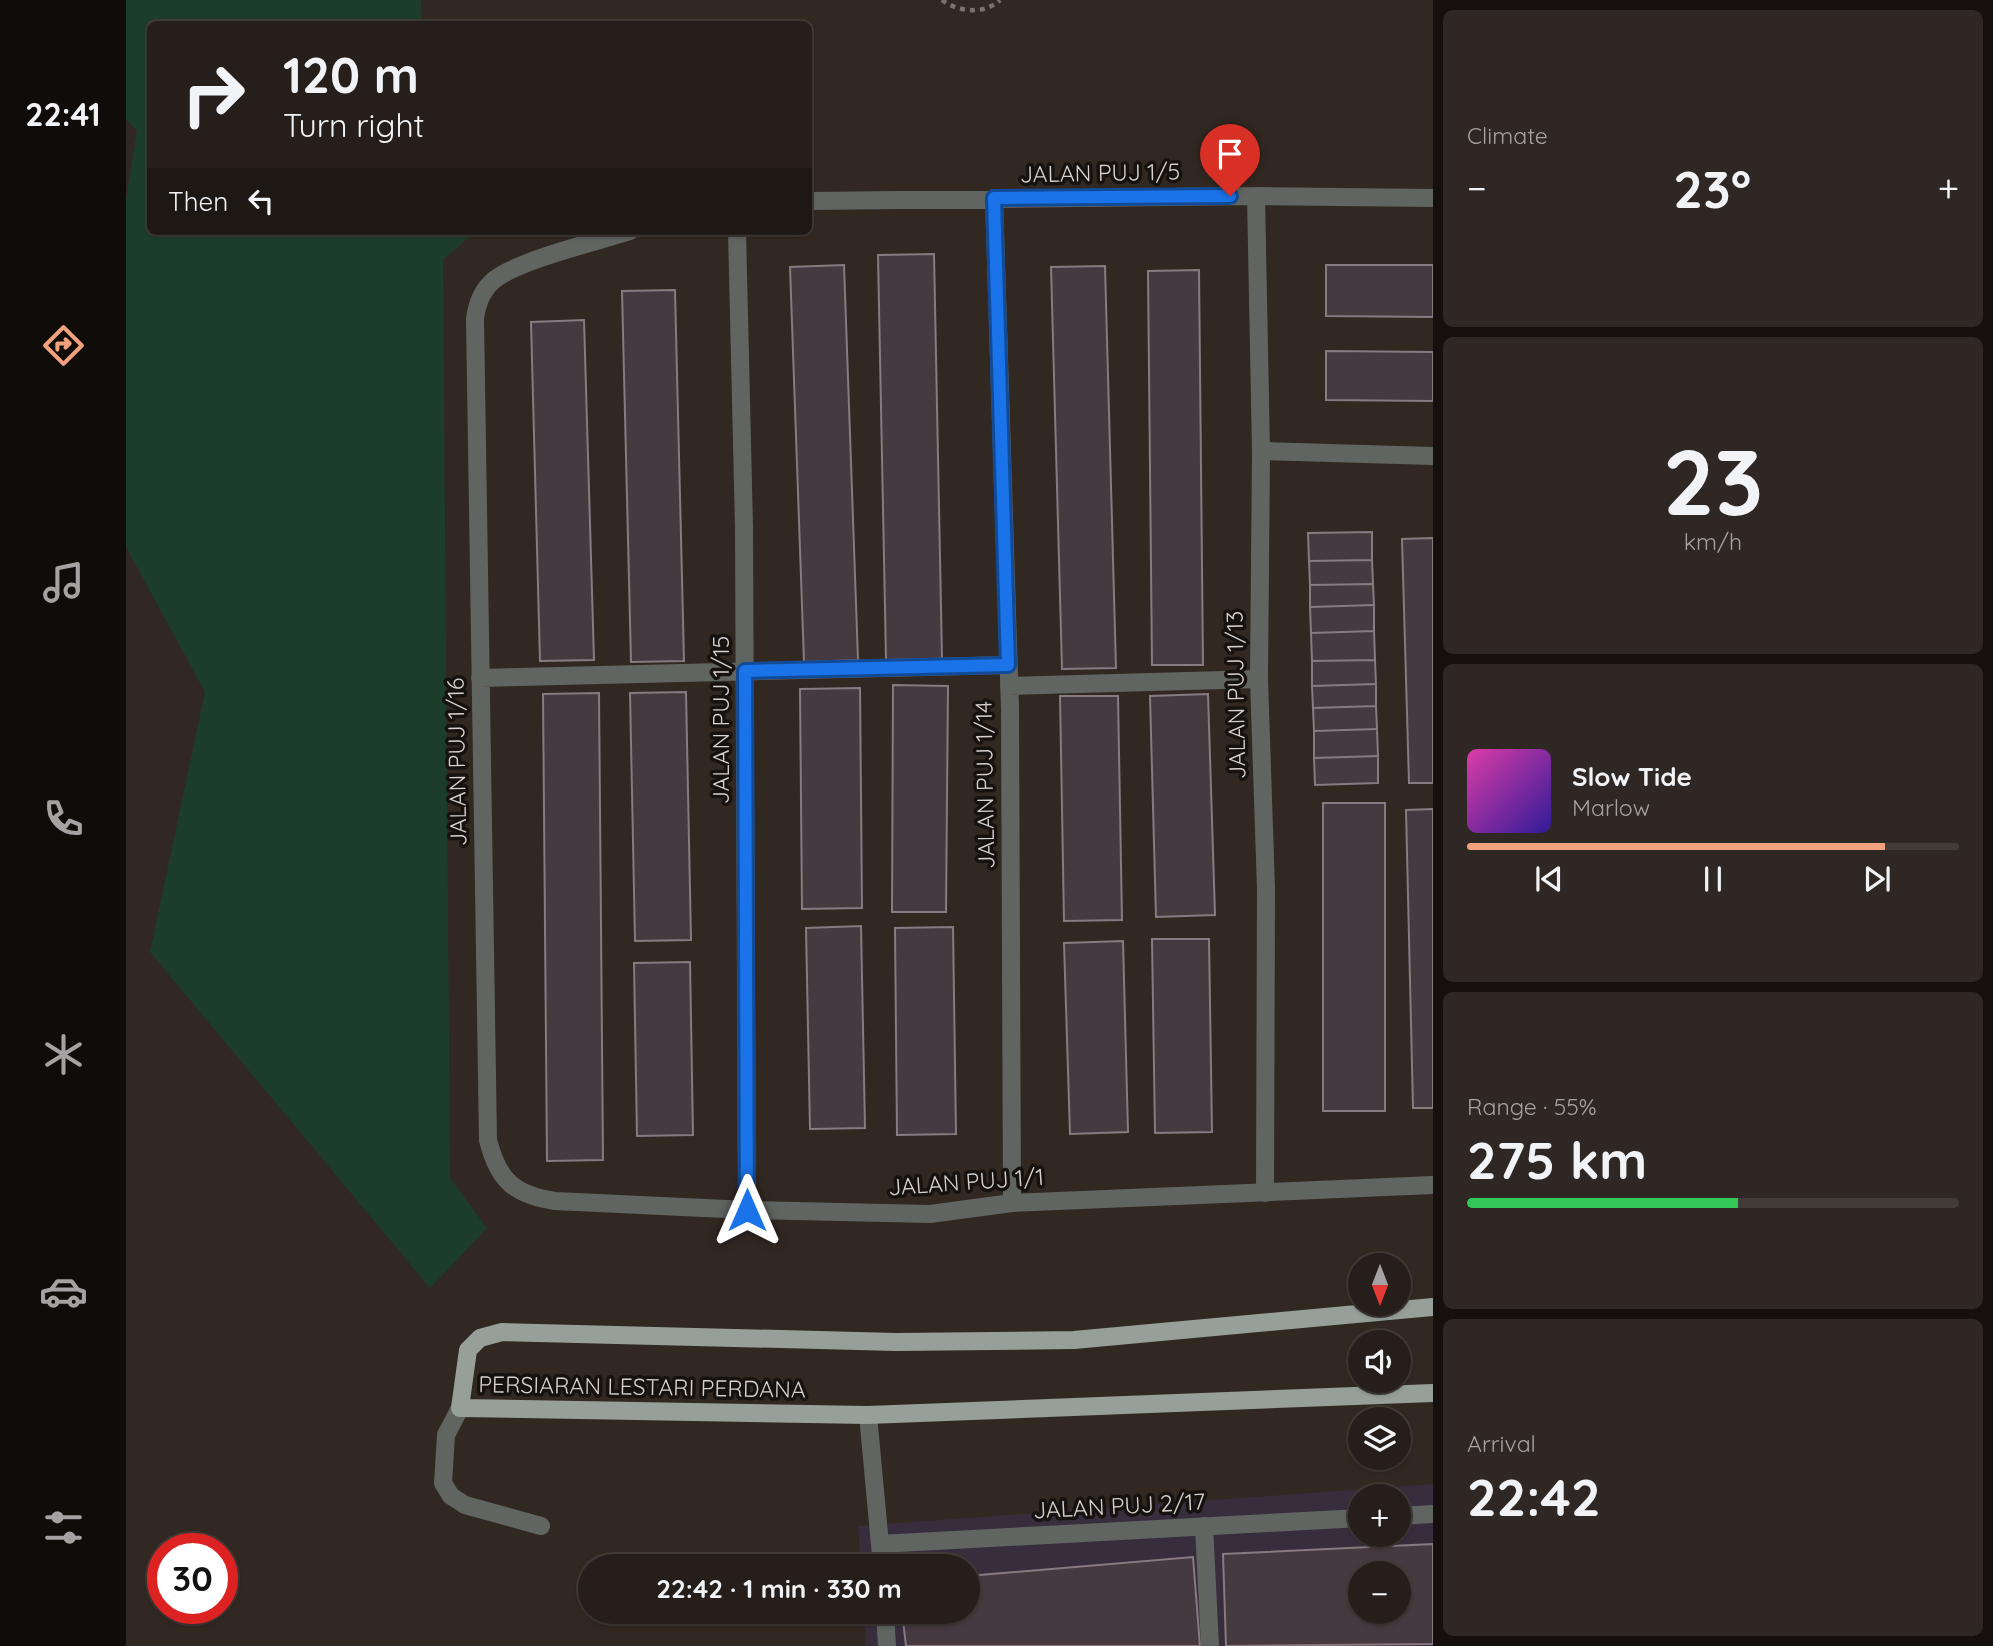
<!DOCTYPE html>
<html lang="en">
<head>
<meta charset="utf-8">
<style>
  :root { --surface:#261e1a; --page:#2e2723; --text:#f1f3f6; --muted:#a4a2a2; --line:#423c39; --accent:#f2a17e }
  body { margin:0; font-family:Quicksand,sans-serif; background:var(--page); color:var(--text); height:100vh; display:flex; flex-direction:column; font-size:26px; white-space:nowrap }
  * { box-sizing:border-box; margin:0 }
  p { font-size:23px; color:var(--muted) }
  .icon { flex:none; width:38px; height:38px; fill:none; stroke:currentColor; stroke-width:2; stroke-linecap:round; stroke-linejoin:round }
  .map { position:relative; flex:1; overflow:hidden }
  .sheet { display:flex; flex-direction:column; gap:10px; padding:10px; background:#15100e; width:560px }
  .sheet>* { flex:none }
  .banner { position:absolute; left:21px; top:21px; width:665px; height:214px; border-radius:10px; box-shadow:0 2px 5px #0004,0 0 0 2px var(--line); background:#261e1a; color:var(--text); overflow:hidden }
  .needle { width:46px; rotate:180deg }
  .controls { position:absolute; left:1222px; top:1253px; display:grid; gap:14px }
  .controls a { display:grid; place-items:center; width:63px; height:63px; border-radius:50%; background:var(--surface); box-shadow:0 2px 5px #0004,0 0 0 2px var(--line); font-size:35px }
  .speed { position:absolute; left:21px; top:1533px; display:flex; gap:14px; font-size:35px; font-weight:700; text-align:center }
  .speed>* { display:grid; place-content:center; width:91px; height:91px; border-radius:50%; background:var(--surface); box-shadow:0 2px 5px #0004,0 0 0 2px var(--line); line-height:1 }
  .speed .limit { border:10px solid #d22; background:#fff; color:#111 }
  .pin { position:absolute; display:grid; place-items:center; width:60px; height:60px; color:#fff; margin:-72px -30px; border-radius:50% 50% 50% 0; rotate:-45deg; box-shadow:0 0 7px #0007 }
  .pin .icon { rotate:45deg }
  .me { position:absolute; width:77px; margin:-38px; rotate:0deg; stroke-linejoin:round; filter:drop-shadow(0 0 5px #0008) }
  .turn { display:flex; align-items:center; gap:24px; height:147px; padding:0 21px; font-size:32px }
  .turn .icon { width:91px; height:91px; stroke-width:2.5 }
  .turn b { display:block; font-size:49px; line-height:60px }
  .then { display:flex; align-items:center; height:66px; padding:0 21px; background:#0003; gap:14px; font-size:26px }
  .big { font-size:52px; font-weight:800; line-height:1.1 }
  .sheet .tile { flex:1; display:flex; flex-direction:column; justify-content:center; gap:10px; min-width:0; padding:0 24px; border-radius:10px; background:var(--page) }
  .sheet .dial { align-items:center; gap:0 }
  .dial b { font-size:91px; line-height:1 }
  .song { display:flex; align-items:center; gap:21px }
  .cover { width:84px; height:84px; border-radius:10px; background:linear-gradient(135deg,hsl(320 70% 55%),hsl(250 70% 35%)) }
  .played { height:7px; border-radius:4px; background:linear-gradient(90deg,var(--accent) 85%,var(--line) 85%) }
  .keys { display:flex; justify-content:space-around; direction:ltr }
  .heat { display:flex; justify-content:space-between; align-items:center; font-size:38px; direction:ltr }
  .charge { height:10px; border-radius:5px; background:linear-gradient(90deg,#34c759 55%,var(--line) 0) }
  .trip { position:absolute; left:452px; top:1554px; width:402px; height:70px; border-radius:35px; background:var(--surface); box-shadow:0 2px 5px #0004,0 0 0 2px var(--line); font-weight:800; line-height:70px; text-align:center }
  main { display:flex; flex:1; min-height:0 }
  .dock { display:flex; flex-direction:column; width:126px; justify-content:space-around; align-items:center; background:#0f0c0a; color:var(--muted) }
  .dock .icon { width:49px; height:49px }
  .dock .selected { color:var(--accent) }
  .dock b { font-size:32px; color:var(--text) }
  .map>svg:first-child { display:block }
  .commercial { fill:#382d3c; fill-rule:evenodd }
  .green { fill:#1d3d2b }
  .building { fill:#453a40; stroke:#877a81; stroke-width:2; fill-rule:evenodd }
  .lines { fill:none; stroke-linecap:round; stroke-linejoin:round }
  .path { stroke:#7b726d; stroke-width:4.5; stroke-dasharray:5 5; stroke-linecap:butt }
  .minor { stroke:#616562; stroke-width:18 }
  .major { stroke:#96a099; stroke-width:18 }
  .route-casing { stroke:#114b97; stroke-width:18 }
  .route { stroke:#1a73e8; stroke-width:12 }
  .labels { text-anchor:middle; stroke-width:7; stroke-linejoin:round; paint-order:stroke }
  .street-label { font-size:23px; fill:#d7d0cc; stroke:#16120f }
</style>
</head>
<body>
<main>
<nav class="dock">
<b>22:41</b>
<svg class="icon selected" aria-label="directions" viewBox="0 0 24 24"><path d="M12 3l9 9-9 9-9-9zM9 14v-3h6M13 9l2 2-2 2"/></svg>
<svg class="icon" aria-label="music" viewBox="0 0 24 24"><path d="M9 18V5l10-2v13"/><circle cx="6" cy="18" r="3"/><circle cx="16" cy="16" r="3"/></svg>
<svg class="icon" aria-label="phone" viewBox="0 0 24 24"><path d="M5 4h4l2 5-3 2q2 4 5 5l2-3 5 2v4C11 20 4 13 5 4z"/></svg>
<svg class="icon" aria-label="climate" viewBox="0 0 24 24"><path d="M12 3v18M4 7l16 10M4 17L20 7"/></svg>
<svg class="icon" aria-label="car" viewBox="0 0 24 24"><path d="M5 17H2v-5l4-1 3-4h7l3 4 3 1v5h-3M9 17h6M6 11h13"/><circle cx="7" cy="17" r="2"/><circle cx="17" cy="17" r="2"/></svg>
<svg class="icon" aria-label="filters" viewBox="0 0 24 24"><path d="M4 7h16M4 17h16"/><circle cx="9" cy="7" r="2"/><circle cx="15" cy="17" r="2"/></svg>
</nav>
<div class="map">
<svg width="1307" height="1646" viewBox="0 0 1307 1646">
  <rect width="100%" height="100%" fill="#322822"/>
  <!-- commercial -->
  <path class="commercial" d="M1307,1484V1646H740L738,1612H842V1566H735L732,1526ZM1234,1496H1272V1535H1234ZM1234,1573H1272V1612H1234Z"/>
  <!-- green -->
  <path class="green" d="M0,0H295L296,24H24V231H350L317,260L324,1178L361,1228L304,1288L24,952L79,692L0,547V199L11,131L0,119Z"/>
  <!-- building -->
  <path class="building" d="M808,254L816,659L760,660L752,255Z
    M718,265L732,660L678,662L664,267Z
    M1200,265H1307V317L1200,316Z
    M979,266L990,668L936,669L925,267Z
    M1073,270L1077,665H1026L1022,271Z
    M549,290L558,661L505,662L496,291Z
    M458,320L468,660L414,661L405,322Z
    M1200,351L1307,352V401L1200,400Z
    M1246,532V560L1183,561L1182,533Z
    M1307,538V783H1283L1276,539Z
    M1246,560L1247,584L1184,585L1183,561Z
    M1247,584L1248,605L1184,607V585Z
    M1248,605V631L1185,633L1184,607Z
    M1248,631L1249,660L1186,661L1185,633Z
    M1249,660L1250,684L1186,686V661Z
    M1250,684V706L1187,708L1186,686Z
    M767,685L822,686L820,912H766Z
    M734,688L736,908L676,909L674,689Z
    M560,692L565,940L509,941L504,693Z
    M473,693L477,1160L421,1161L417,694Z
    M1082,694L1089,915L1030,917L1024,696Z
    M934,696H992L996,920L938,921Z
    M1250,706L1251,729L1188,731L1187,708Z
    M1251,729L1252,756L1188,758V731Z
    M1252,756V783L1189,785L1188,758Z
    M1197,803H1259V1111H1197Z
    M1307,809V1108H1287L1280,810Z
    M735,926L739,1128L684,1129L680,928Z
    M827,927L830,1134L771,1135L769,928Z
    M1026,939H1083L1086,1132L1029,1133Z
    M997,941L1002,1132L944,1134L938,943Z
    M564,962L567,1135L511,1136L508,963Z
    M1307,1544V1644L1100,1646L1097,1554ZM1234,1573H1272V1612H1234Z
    M1067,1557L1074,1646H780L776,1612H842V1576Z"/>
  <g class="lines">
    <!-- path -->
    <path class="path" d="M816,0C832,12 858,15 874,0"/>
    <!-- minor -->
    <path class="minor" d="M1130,196L1135,451L1133,679L1140,889L1139,1193
      M868,198L884,709L886,1203
      M682,201L1130,196L1307,198
      M504,231C470,242 393,260 368,280C356,290 351,303 349,319L362,1140C372,1180 388,1195 429,1201L621,1210L804,1214L886,1203L1307,1185
      M611,231L618,527L621,1210
      M1135,451L1307,456
      M354,678L882,665
      M883,686L1133,679
      M334,1408L320,1435L317,1483L325,1496L339,1505L415,1526
      M742,1415L756,1566
      M1272,1516L1307,1514
      M1078,1526L1084,1646
      M754,1544L1234,1518
      M759,1612L761,1646"/>
    <!-- major -->
    <path class="major" d="M1307,1307L948,1340L770,1342L376,1332L354,1338L342,1350L334,1408L742,1415L1307,1393"/>
  </g>
  <g class="lines">
    <!-- route casing -->
    <g class="route-casing">
      <path id="route" d="M621,1210L619,671L882,665L868,198L1104,196"/>
    </g>
    <!-- route -->
    <use href="#route" class="route"/>
  </g>
  <g class="labels">
    <!-- street labels -->
    <g class="street-label">
      <text transform="translate(974 173) rotate(-1)" y="8">JALAN PUJ 1/5</text>
      <text transform="translate(1110 695) rotate(-91)" y="8">JALAN PUJ 1/13</text>
      <text transform="translate(595 720) rotate(-90)" y="8">JALAN PUJ 1/15</text>
      <text transform="translate(331 762) rotate(-91)" y="8">JALAN PUJ 1/16</text>
      <text transform="translate(859 785) rotate(-91)" y="8">JALAN PUJ 1/14</text>
      <text transform="translate(840 1182) rotate(-4)" y="8">JALAN PUJ 1/1</text>
      <text transform="translate(516 1387) rotate(1)" y="8">PERSIARAN LESTARI PERDANA</text>
      <text transform="translate(993 1506) rotate(-3)" y="8">JALAN PUJ 2/17</text>
    </g>
  </g>
</svg>
<div class="controls">
<a><svg class="needle" viewBox="-14 -14 28 28"><path d="M0-13l5 13h-10z" fill="#e53935"/><path d="M0 13l5-13h-10z" fill="#a4a2a2"/></svg></a>
<a><svg class="icon" aria-label="sound" viewBox="0 0 24 24"><path d="M4 9h4l5-4v14l-5-4H4zM17 9q2 3 0 6"/></svg></a>
<a><svg class="icon" aria-label="layers" viewBox="0 0 24 24"><path d="M12 4l9 5-9 5-9-5zM3 14l9 5 9-5"/></svg></a>
<a>+</a>
<a>−</a>
</div>
<div class="speed"><div class="limit">30</div></div>
<div class="pin" style="left:1104px;top:196px;background:#d93025"><svg class="icon" aria-label="arrive" viewBox="0 0 24 24"><path d="M6 21V4h12l-3 4 3 4H6"/></svg></div>
<svg class="me" style="left:621px;top:1210px" viewBox="-20 -20 40 40"><path d="M0-17L14 15 0 8-14 15z" fill="#1a73e8" stroke="#fff" stroke-width="4"/></svg>
<div class="trip">22:42 · 1 min · 330 m</div>
<div class="banner">
<div class="turn"><svg class="icon" aria-label="right" viewBox="0 0 24 24"><path d="M7 20v-9h11M14 6l5 5-5 5"/></svg><div><b>120 m</b>Turn right</div></div>
<div class="then">Then<svg class="icon" aria-label="left" viewBox="0 0 24 24"><path d="M17 20v-9H6M10 6l-5 5 5 5"/></svg></div>
</div>
</div>
<section class="sheet">
<div class="tile"><p>Climate</p>
<div class="heat"><a>−</a><b class="big">23°</b><a>+</a></div>
</div>
<div class="tile dial"><b>23</b><p>km/h</p></div>
<div class="tile">
<div class="song"><i class="cover"></i><div><b>Slow Tide</b><p>Marlow</p></div></div>
<div class="played"></div>
<div class="keys"><svg class="icon" aria-label="previous" viewBox="0 0 24 24"><path d="M18 5L8 12l10 7zM5 5v14"/></svg><svg class="icon" aria-label="pause" viewBox="0 0 24 24"><path d="M8 5v14M16 5v14"/></svg><svg class="icon" aria-label="next" viewBox="0 0 24 24"><path d="M6 5l10 7-10 7zM19 5v14"/></svg></div>
</div>
<div class="tile"><p>Range · 55%</p><b class="big">275 km</b><div class="charge"></div></div>
<div class="tile"><p>Arrival</p><b class="big">22:42</b></div>
</section>
</main>
</body>
</html>
